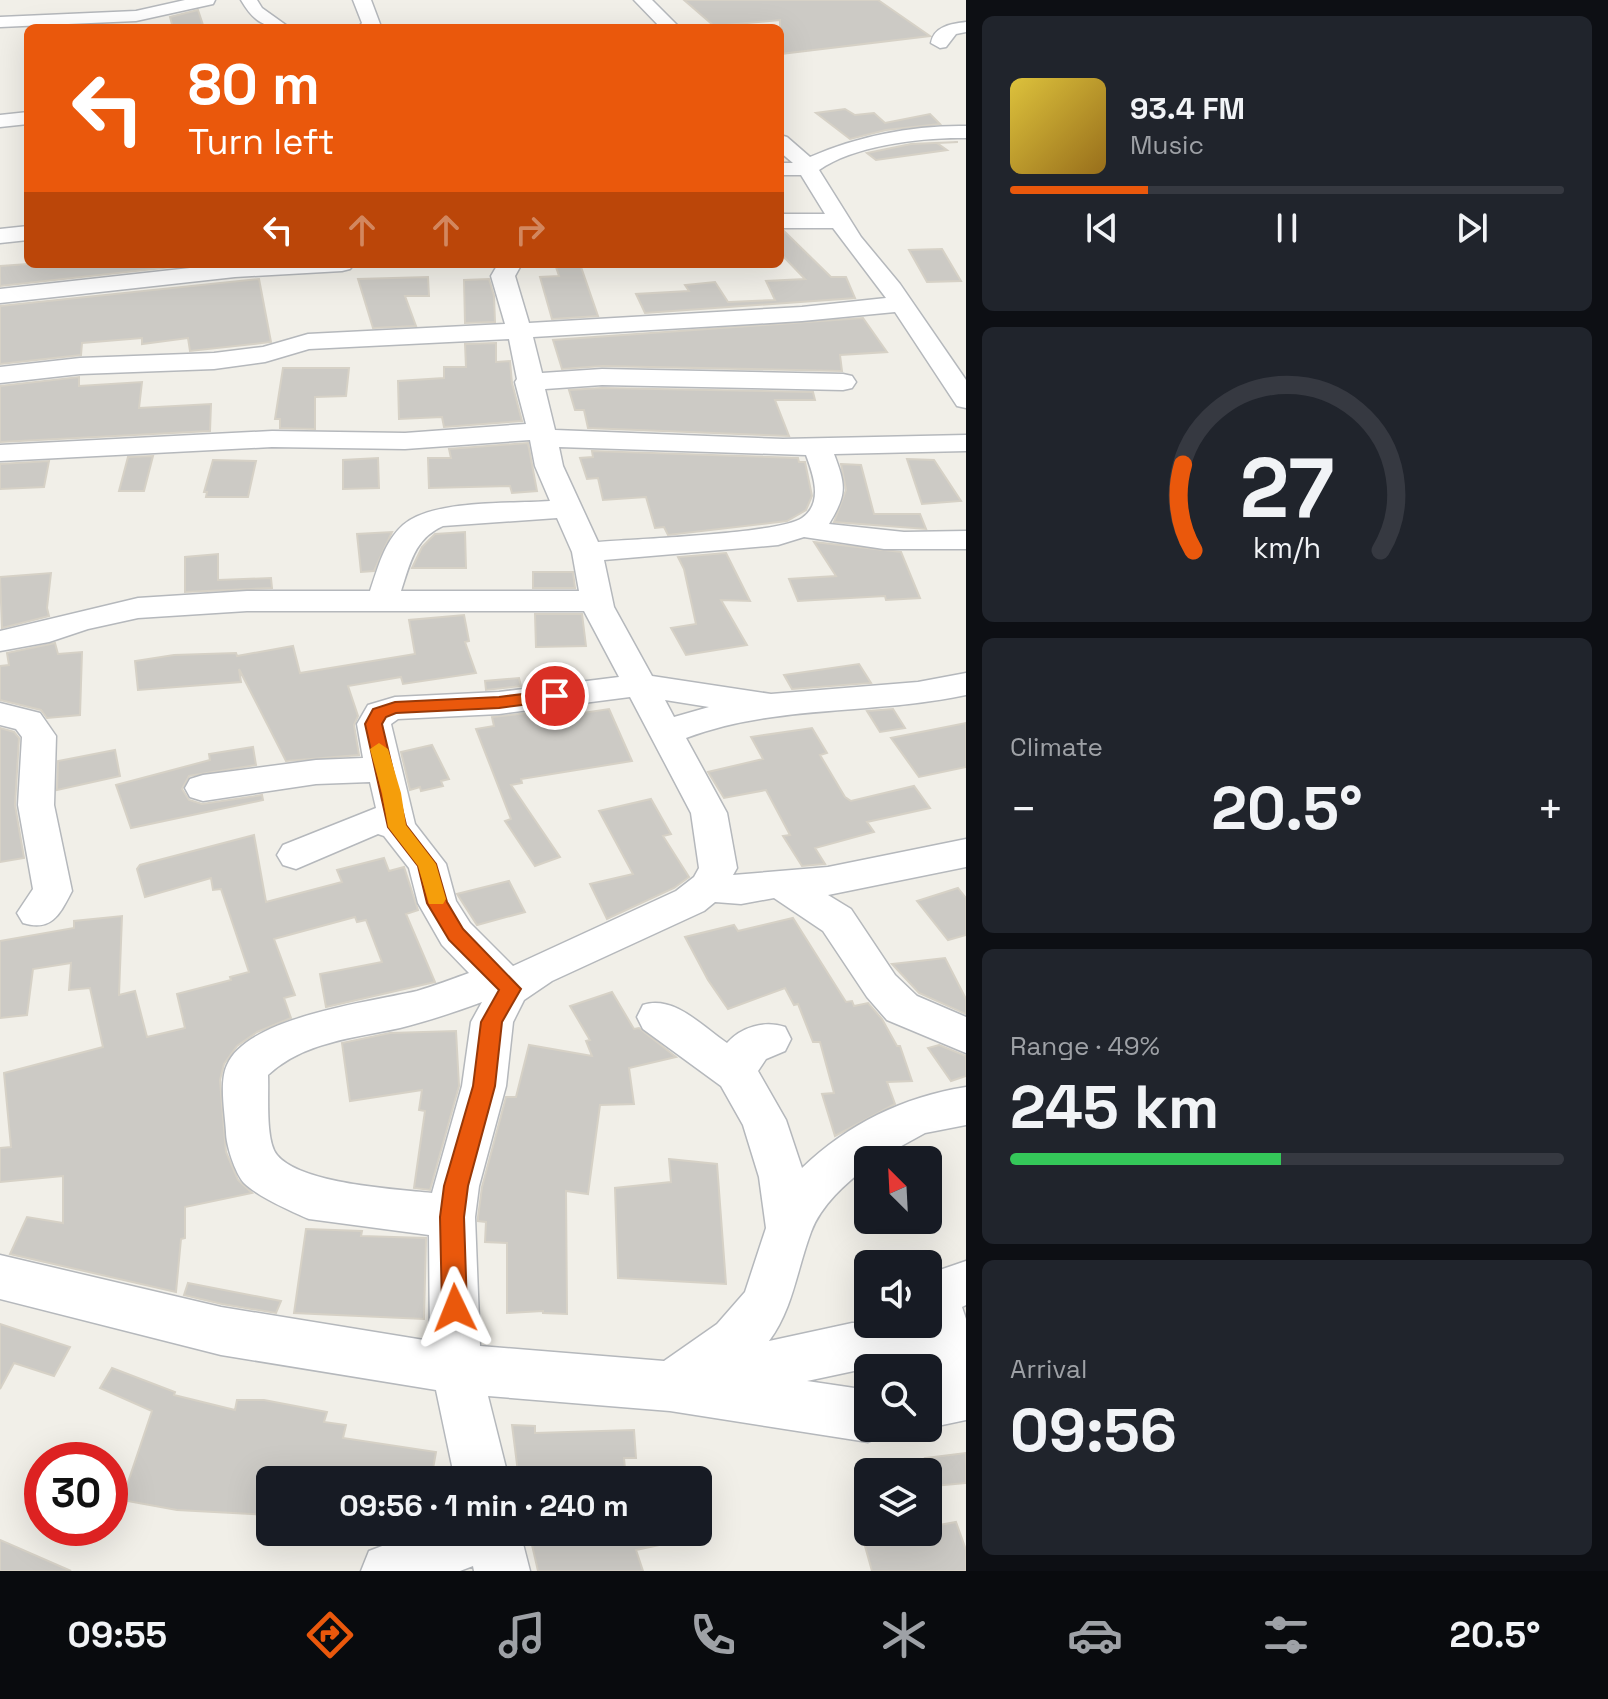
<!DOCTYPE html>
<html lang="en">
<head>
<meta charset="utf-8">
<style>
  :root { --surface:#171b24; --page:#20242c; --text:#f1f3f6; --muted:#9ea1a6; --line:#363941; --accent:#ea580c }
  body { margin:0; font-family:"Space Grotesk",sans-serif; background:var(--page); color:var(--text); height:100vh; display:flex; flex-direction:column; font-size:30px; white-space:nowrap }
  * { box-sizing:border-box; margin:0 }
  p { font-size:26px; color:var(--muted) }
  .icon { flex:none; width:44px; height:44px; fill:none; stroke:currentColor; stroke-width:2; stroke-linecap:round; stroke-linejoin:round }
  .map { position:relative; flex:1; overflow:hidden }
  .sheet { display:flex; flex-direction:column; gap:16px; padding:16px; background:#0d0f14; width:642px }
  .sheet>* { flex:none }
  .top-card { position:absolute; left:24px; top:24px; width:760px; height:244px; border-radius:12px; box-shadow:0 8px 32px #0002; background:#ea580c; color:#fff; overflow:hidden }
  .needle { width:52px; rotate:336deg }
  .controls { position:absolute; left:854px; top:1146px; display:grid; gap:16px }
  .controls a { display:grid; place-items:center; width:88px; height:88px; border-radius:12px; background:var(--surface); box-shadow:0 8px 32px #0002; font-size:40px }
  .speed { position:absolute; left:24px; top:1442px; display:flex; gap:16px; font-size:40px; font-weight:700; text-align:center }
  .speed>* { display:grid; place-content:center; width:104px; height:104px; border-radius:50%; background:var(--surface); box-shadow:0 8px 32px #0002; line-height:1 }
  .speed .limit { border:12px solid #d22; background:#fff; color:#111 }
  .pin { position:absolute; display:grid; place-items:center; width:68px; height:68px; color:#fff; margin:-34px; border:4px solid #fff; border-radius:50%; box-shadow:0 2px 8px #0007 }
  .me { position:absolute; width:88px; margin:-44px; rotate:358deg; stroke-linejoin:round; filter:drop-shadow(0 0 6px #0008) }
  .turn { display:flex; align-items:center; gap:28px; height:168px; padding:0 32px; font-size:36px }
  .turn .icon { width:104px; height:104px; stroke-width:2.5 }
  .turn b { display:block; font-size:56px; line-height:68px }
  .lanes { display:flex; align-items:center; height:76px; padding:0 32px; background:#0003; justify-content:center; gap:40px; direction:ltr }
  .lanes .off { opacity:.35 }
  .big { font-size:60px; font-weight:600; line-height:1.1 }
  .sheet .card { flex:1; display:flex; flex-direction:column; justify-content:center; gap:12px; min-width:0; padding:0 28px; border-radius:12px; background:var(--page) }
  .sheet .dial { align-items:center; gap:0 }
  .dial svg { height:208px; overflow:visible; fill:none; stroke:var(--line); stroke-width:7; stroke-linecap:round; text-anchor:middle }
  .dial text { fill:var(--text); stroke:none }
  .song { display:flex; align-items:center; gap:24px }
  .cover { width:96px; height:96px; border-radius:12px; background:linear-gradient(135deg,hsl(50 70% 55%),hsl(40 70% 35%)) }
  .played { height:8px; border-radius:4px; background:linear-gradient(90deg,var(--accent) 25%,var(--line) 25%) }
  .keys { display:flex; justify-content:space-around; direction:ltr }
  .heat { display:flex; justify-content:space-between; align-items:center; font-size:44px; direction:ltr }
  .charge { height:12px; border-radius:6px; background:linear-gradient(90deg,#34c759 49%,var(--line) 0) }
  .trip { position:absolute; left:256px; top:1466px; width:456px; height:80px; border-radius:12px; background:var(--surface); box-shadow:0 8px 32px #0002; font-weight:600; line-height:80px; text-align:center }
  .tabs { display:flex; height:128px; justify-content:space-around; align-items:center; background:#090b0e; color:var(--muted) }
  .tabs .icon { width:56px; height:56px }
  .tabs .selected { color:var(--accent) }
  .tabs b { font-size:36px; color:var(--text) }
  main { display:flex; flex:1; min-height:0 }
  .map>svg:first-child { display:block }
  .building { fill:#cccac5; stroke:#d6d1c6; stroke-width:2 }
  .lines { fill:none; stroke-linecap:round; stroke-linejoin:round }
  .minor-casing { stroke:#b5b8bc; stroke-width:3 }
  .minor { fill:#fff; fill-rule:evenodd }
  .route { fill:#ea580c; stroke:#983908; stroke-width:2 }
  .slow { fill:#f59e0b }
</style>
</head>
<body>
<main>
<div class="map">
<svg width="966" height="1571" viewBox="0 0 966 1571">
  <rect width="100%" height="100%" fill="#f1efe8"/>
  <!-- building -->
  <path class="building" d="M684,0H878L930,36L780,54V20L714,26Z
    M198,10L204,28H173L170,17Z
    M845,109L855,115L874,113L885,123L930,114L940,124L886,130L850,139L816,113Z
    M958,142L937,143L947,150L876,160L867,153L911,144Z
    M780,231H784L831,277H846L855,298L645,313L636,294L689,291L685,285L715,282L728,302L775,300L766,281L805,279L780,253Z
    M942,249L961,281L927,282L909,250Z
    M28,264H199L0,286V266Z
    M555,264H580L598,316L552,319L540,277L559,276Z
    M428,277L429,296H405L416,326L373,328L358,279Z
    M259,279L271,342L190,351L188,338L142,344V338L82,343L81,355L0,364V306Z
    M489,279L494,296L495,322L465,323L464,280Z
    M863,318L887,352L840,355L842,371L602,366L562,369L553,340Z
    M496,343V362L510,361L512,383L522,421L444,427L442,417L399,419L398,381L444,378V367H466L465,344Z
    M283,368H349L346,396L315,397V429L280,428V419H275Z
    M79,377V386L142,382L139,408L211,404L210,431L0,442V386Z
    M602,388L813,392L815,400H775L789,436L588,428L584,410H575L569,390Z
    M528,443L537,491L512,493L510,486L429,488L428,458H451L449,449Z
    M592,451L798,458L799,462H805L812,496L806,510L787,521L668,535L664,527L655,528L646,497L603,500L598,478L587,479L580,458L593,457Z
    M153,456L144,491H119L128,457Z
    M378,458L379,488L343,489V460Z
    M907,459L934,460L961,501L922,504Z
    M213,460L256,461L248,497H206L207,492H204Z
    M49,461L44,487L0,489V464Z
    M841,464L861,465L874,514H920L926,529L834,522L846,490Z
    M392,532L374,571L361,572L357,534Z
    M465,532L466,568H412L422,547L435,534Z
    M814,542L901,552L920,598L886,600L885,596L798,601L789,579L836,576Z
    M726,553L750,601L721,600L747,645L686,655L671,628L696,624L684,569L678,557Z
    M218,554V580L271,578L272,588L185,592V557Z
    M533,572H573L575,588H533Z
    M51,573L47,608L49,616L2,628L0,577Z
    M535,614H582L586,646L536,647Z
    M464,615L469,641L465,642L476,673L403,684L401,677L348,686L358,716L354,725L359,755L286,761L239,669L241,682L138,690L135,661L174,655L236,653L237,656L293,646L300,673L415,654L409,620Z
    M55,643L58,654L82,652L80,715L47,718L41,710L0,700V666L9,665L7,653Z
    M859,664L871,683L792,689L784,675Z
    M519,678L521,686L486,690L485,681Z
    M609,709L632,761L521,779L522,783L511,785L560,857L535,866L505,821L511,819L476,729L494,726L492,717L553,710L556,717Z
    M893,709L905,728L880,732L867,711Z
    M966,723V767L919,777L891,738Z
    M0,728L14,732L19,738L15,805L24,858L0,862Z
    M812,728L827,753L820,755L845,797L851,801L914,786L930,808L867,822L874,832L815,848L825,864L802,866L783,836L790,835L766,790L724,798L708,772L763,759L751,737Z
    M432,745L449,779L441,781L443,786L421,791L420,787L410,790L401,752Z
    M253,747L256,765L189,776L182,789L189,800L202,804L262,795L263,800L131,828L116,785L210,760L209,754Z
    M115,750L120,776L57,790L58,761Z
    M651,799L671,834L663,836L689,877L674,888L607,919L590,884L633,874L599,811Z
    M254,835L266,902L342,882L337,870L384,858L389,871L404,867L418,910L406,914L435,982L326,1007L320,974L382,962L366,920L357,922L355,917L274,939L295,995L284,998L291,1018L257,1032L237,1046L224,1064L220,1080L226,1152L238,1180L252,1193L185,1207V1238L181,1239L176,1292L10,1254L27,1217L63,1223V1176L0,1182V1148L11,1147L4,1073L103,1047L90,988L69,990L71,963L33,969L27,1015L0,1018V941L74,928V921L122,916L119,995L135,991L147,1037L185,1028L177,994L231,980L230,977L249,972L221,889L213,890L211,878L145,897L137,869L140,865Z
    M509,881L525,912L477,925L457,894Z
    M958,888L966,898V935L948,940L917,901Z
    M793,918L846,1002L852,1001L854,1006L868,1003L882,1019L897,1046H900L912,1081L887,1082L895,1104L835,1136L822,1094L834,1093L820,1042H813L798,1004L794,1005L785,988L728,1009L708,980L685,937L734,925L738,931Z
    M945,958L966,999V1014L919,993L892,964Z
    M612,992L634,1029L639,1028L676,1057L629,1068L634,1104L600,1105L588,1194L566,1191L567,1314L543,1313V1311L507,1313V1243L485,1242L486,1222L478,1221V1217L482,1187L506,1097H516L529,1045L592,1056L586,1041L590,1040L570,1006Z
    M456,1031L459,1086L430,1190L414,1188L425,1111L419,1110L422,1090L350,1101L342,1043L390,1033Z
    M939,1045L966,1056V1076L951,1081L928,1048Z
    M669,1159L717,1164L726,1284L618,1278L615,1188L671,1182Z
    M306,1229L362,1231L361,1236L426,1238L424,1319L294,1313Z
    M188,1283L281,1301L276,1313L222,1304L184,1295Z
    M0,1324L70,1347L54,1376L14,1363L0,1389Z
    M112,1368L175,1392L174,1395L235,1410L237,1400H264L327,1412L324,1422L346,1425L343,1438L436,1452L431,1480H270V1515L177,1510L122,1500L152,1411L100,1388Z
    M512,1425L535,1426V1433L634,1430L636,1458H624L626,1480H519Z
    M966,1453V1483L934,1486L925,1458Z
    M956,1522L966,1550V1571H872L861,1532H928V1527Z
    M529,1532H677L678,1541L636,1550L643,1571H538Z
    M0,1540L71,1571H0Z"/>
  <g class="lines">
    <!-- minor casing -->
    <g class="minor-casing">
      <path id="minor" d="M185,0H215L213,4L136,21L0,27V17L136,11Z
        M241,0H257L262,8L290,28C264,28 254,22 241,0Z
        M353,0H371L380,24L377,28H358L362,23Z
        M634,0H652L680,28H661Z
        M966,22V32L956,34L946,47L940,48L931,43C934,26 951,24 966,22Z
        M28,112V124L0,127V115Z
        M966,126V138C924,137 854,145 819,170L861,237L900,284L966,380V408L957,406L895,312L802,321L533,337L542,373L602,369L843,374L852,376L856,382L852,388L843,390L602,385L545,389L555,430L783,439L966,435V451L834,454C846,486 847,494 829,524L904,532L966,531V549H884L804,537L778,545L604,560L614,607L652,676L771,694L918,682L966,673V695C873,715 776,704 686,738L727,813L737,868L733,875L828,867L966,839V867L828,895L851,909L895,975L917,996L966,1017V1053L887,1020L867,997L823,931L774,898L741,904L715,902L704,911L552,981L524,1000L513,1022L506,1086L479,1186L475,1217L480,1346L664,1361L717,1324L745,1292L766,1228L759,1177L743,1125L721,1086L643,1029L637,1017L643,1005C674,995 702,1026 727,1043C741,1027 765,1020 785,1027L791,1039L785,1051L766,1059L758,1071L786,1120L802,1168C848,1124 903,1097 966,1087V1125L925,1133L876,1160H868V1166C846,1183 821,1205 811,1232C797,1269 793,1309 769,1341L852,1323L928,1324V1274L966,1261V1305L962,1307L966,1319V1420L928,1428H927L928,1378L931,1377L927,1363L868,1368L807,1381L868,1390V1428H889L886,1434L868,1442L670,1411L488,1396L509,1480H455L436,1390L221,1355L0,1299V1255L221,1307L430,1341L429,1235L309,1219C292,1212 257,1196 244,1183C235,1173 226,1145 226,1132C225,1113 219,1082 227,1065C247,1017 370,1002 417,991C434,986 452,979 469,973L442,945L418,903L409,868L384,836L378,834L296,869L283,865L277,855L283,845L376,808L370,782L316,784L203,801L190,797L185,788L190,779L203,775L316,760L363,758L357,724L368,705L395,697L499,692L619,677L584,611H247L138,618L88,629L49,642L0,651V631L138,598L247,591H370C378,568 384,542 403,525C433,499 511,504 550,501L535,466L530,440L405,449L272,447L0,461V445L272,431L405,433L526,424L515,382L517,379L509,339L309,349L265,362L214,369L80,374L0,383V367L80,358L214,353L263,347L308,334L505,324L491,276L498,264H518L520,267L515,276L529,323L802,307L886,298L833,228H780V214H825L801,175H780V163H793L780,152V135L787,137L810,157C858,136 914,125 966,126ZM559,447L806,455C813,474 824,503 802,518C779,534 634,539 598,542L563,466ZM557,518L572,552L579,591H401C410,564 414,539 443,526ZM630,697L691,813L699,868L694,877L676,891L513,966L470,923L456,901L446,864L415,824L391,724L398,719L499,714ZM665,700L709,707L674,717ZM482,1002L471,1022L462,1086L432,1193C394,1189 301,1184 277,1155C265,1141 269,1094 268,1075C303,1042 354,1038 400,1028C428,1021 455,1012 482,1002Z
        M28,226V240L0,243V229Z
        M226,264H354L350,269L342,271L235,277L0,303V289Z
        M0,703L40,713L56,736L54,805L72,891C60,914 52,932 23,923L17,913L33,889L18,805L22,737L16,729L0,725Z
        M419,1532H520L530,1571H474L473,1566L460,1571H361L369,1551Z"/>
    </g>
    <!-- minor -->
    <use href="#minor" class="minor"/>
  </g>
  <!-- route -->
  <path class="route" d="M555,690L561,692L564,696L561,700L499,708L396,713L386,717L382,724L406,825L436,864L447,902L463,929L521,989L502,1022L495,1086L468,1186L464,1217L467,1308L464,1316L455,1320L446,1316L442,1308L440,1217L444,1186L473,1086L481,1022L499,990L449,940L427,903L418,866L388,827L365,724L373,709L395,702L499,697Z"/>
  <!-- slow -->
  <path class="slow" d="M379,743L388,749L401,793L406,825L436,864L446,899L443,904H429L418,866L388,827L382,793L370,749Z"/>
</svg>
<div class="controls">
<a><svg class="needle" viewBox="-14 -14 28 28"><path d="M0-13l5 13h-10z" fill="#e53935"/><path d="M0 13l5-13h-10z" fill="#9ea1a6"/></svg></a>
<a><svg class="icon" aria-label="sound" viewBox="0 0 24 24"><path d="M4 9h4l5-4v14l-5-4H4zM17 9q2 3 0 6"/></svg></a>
<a><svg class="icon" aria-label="search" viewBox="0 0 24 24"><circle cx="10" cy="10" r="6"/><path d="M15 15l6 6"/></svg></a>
<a><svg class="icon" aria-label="layers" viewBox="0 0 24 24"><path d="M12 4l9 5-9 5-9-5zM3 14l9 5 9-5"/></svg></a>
</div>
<div class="speed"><div class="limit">30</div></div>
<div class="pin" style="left:555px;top:696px;background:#d93025"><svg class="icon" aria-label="arrive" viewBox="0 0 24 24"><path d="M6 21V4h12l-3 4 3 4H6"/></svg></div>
<svg class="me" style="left:455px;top:1308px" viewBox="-20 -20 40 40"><path d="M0-17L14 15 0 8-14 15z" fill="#ea580c" stroke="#fff" stroke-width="4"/></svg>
<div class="trip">09:56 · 1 min · 240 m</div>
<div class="top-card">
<div class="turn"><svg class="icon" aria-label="left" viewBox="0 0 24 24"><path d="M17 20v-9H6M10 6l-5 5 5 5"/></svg><div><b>80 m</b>Turn left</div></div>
<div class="lanes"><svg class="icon" aria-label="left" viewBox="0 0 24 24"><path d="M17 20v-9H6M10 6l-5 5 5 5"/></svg><svg class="icon off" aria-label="ahead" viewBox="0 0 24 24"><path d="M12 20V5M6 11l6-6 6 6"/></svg><svg class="icon off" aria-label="ahead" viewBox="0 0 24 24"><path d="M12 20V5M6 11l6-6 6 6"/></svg><svg class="icon off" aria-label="right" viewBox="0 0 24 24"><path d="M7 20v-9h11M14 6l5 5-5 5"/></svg></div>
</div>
</div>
<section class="sheet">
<div class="card">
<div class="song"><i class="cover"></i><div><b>93.4 FM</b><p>Music</p></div></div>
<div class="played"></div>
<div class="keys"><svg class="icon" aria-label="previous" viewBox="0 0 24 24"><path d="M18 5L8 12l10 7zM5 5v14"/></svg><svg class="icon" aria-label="pause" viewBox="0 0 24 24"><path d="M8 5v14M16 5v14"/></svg><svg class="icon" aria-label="next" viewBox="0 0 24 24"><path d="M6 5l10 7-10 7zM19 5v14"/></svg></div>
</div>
<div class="card dial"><svg viewBox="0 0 100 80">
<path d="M14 69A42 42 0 1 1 86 69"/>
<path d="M14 69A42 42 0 0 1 10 36" stroke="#ea580c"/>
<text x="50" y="56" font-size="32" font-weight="700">27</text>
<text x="50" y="72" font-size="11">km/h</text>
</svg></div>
<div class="card"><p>Climate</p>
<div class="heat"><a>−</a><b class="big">20.5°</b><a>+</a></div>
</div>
<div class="card"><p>Range · 49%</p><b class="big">245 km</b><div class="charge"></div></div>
<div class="card"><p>Arrival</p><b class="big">09:56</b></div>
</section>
</main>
<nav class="tabs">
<b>09:55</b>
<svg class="icon selected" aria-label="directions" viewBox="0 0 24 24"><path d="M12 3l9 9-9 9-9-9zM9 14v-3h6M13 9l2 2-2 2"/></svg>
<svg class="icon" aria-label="music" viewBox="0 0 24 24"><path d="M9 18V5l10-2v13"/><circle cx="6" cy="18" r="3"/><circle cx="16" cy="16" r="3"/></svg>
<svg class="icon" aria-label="phone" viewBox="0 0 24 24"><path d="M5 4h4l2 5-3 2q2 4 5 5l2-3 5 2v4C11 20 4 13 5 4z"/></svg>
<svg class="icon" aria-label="climate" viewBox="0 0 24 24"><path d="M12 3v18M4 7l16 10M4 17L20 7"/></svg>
<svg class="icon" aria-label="car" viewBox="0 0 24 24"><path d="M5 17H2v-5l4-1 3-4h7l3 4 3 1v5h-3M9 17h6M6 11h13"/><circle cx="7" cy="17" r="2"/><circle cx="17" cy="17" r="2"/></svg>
<svg class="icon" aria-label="filters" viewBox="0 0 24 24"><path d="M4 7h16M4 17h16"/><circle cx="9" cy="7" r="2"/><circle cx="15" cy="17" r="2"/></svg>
<b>20.5°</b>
</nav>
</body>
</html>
